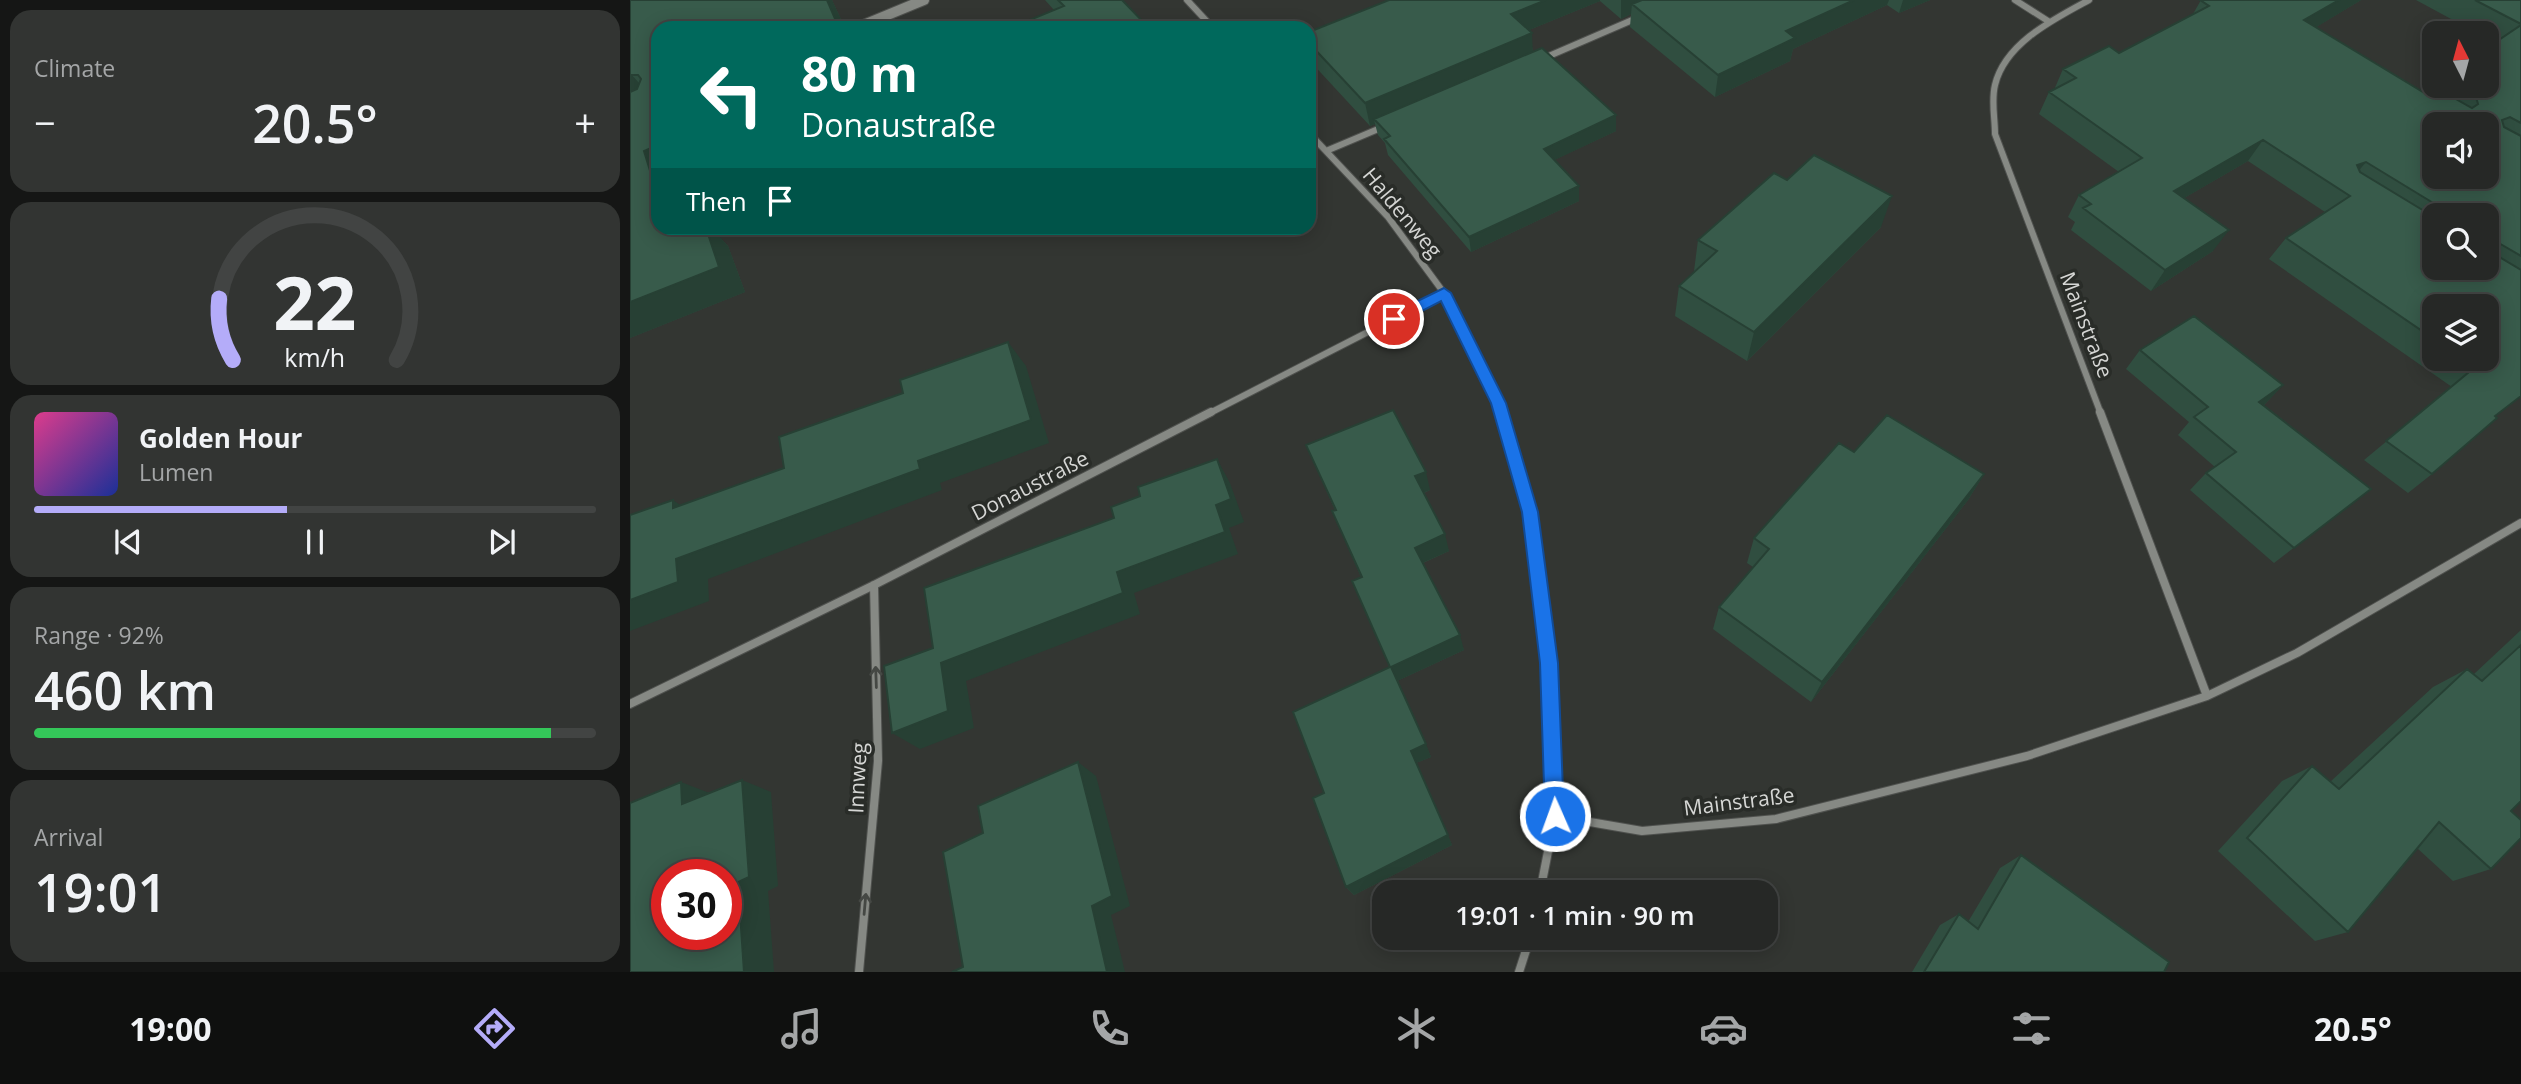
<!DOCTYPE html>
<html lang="en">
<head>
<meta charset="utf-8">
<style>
  :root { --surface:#262826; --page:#323432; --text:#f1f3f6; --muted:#a4a6a7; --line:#424443; --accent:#b4acf9 }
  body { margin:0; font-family:"Open Sans",sans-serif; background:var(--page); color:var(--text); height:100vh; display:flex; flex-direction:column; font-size:26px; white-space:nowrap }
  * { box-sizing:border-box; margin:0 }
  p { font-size:23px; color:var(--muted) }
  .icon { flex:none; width:38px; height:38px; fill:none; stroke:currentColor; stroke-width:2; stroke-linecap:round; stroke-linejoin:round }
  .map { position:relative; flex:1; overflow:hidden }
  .drawer { display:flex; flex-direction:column; gap:10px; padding:10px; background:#151615; width:630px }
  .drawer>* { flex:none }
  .top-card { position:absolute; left:21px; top:21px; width:665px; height:214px; border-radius:21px; box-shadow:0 4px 18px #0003,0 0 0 2px var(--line); background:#00695c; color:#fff; overflow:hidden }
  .needle { width:46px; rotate:354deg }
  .buttons { position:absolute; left:1792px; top:21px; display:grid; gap:14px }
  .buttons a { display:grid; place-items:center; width:77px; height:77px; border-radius:14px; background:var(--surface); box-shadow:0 4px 18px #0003,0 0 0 2px var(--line); font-size:35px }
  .speed { position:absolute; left:21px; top:859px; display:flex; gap:14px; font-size:35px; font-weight:700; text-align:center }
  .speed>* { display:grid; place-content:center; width:91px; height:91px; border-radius:50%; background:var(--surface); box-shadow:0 4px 18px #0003,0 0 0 2px var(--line); line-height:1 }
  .speed .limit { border:10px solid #d22; background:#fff; color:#111 }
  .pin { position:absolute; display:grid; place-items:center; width:60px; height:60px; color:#fff; margin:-30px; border:4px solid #fff; border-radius:50%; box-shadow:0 2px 7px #0007 }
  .me { position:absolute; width:77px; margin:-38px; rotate:358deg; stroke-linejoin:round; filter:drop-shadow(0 0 5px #0008) }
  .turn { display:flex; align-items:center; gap:24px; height:147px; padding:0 35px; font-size:32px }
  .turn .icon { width:91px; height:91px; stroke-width:2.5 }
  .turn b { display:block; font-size:49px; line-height:60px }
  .then { display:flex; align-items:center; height:66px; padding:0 35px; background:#0003; gap:14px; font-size:26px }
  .big { font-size:52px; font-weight:600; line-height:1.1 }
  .drawer .tile { flex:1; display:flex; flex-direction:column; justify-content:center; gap:10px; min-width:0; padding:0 24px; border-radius:21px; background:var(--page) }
  .drawer .dial { align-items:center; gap:0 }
  .dial svg { height:182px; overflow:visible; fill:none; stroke:var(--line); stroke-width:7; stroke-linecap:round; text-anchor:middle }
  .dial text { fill:var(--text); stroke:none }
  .song { display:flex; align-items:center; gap:21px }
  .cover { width:84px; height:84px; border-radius:10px; background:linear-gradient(135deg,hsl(330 70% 55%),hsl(230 70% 35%)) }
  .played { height:7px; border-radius:4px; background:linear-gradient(90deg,var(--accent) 45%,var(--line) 45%) }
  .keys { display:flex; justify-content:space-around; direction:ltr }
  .heat { display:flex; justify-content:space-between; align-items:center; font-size:38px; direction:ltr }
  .charge { height:10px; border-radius:5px; background:linear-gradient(90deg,#34c759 92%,var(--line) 0) }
  .trip { position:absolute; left:742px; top:880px; width:406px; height:70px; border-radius:21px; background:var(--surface); box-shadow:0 4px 18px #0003,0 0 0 2px var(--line); font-weight:600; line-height:70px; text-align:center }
  .dock { display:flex; height:112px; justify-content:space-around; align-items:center; background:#0f100f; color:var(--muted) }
  .dock .icon { width:49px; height:49px }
  .dock .selected { color:var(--accent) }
  .dock b { font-size:32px; color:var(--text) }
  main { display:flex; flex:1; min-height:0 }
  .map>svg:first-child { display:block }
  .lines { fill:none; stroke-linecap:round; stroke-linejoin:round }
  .minor-far1-casing { stroke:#4f514e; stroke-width:8 }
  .minor-casing { stroke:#4f514e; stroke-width:10 }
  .tertiary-casing { stroke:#4f514e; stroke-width:12 }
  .minor-far1 { stroke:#868984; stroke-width:6 }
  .minor { stroke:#868984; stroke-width:8 }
  .tertiary { stroke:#868984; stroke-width:10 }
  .wall { fill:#304e40; fill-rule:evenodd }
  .shaded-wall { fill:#274034 }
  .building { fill:#385b4b; stroke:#274034; stroke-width:2; fill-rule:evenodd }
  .oneway { stroke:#454844 }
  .route { fill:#1a73e8; stroke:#114b97; stroke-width:2 }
  .labels { text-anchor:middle; stroke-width:7; stroke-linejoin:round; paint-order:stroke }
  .street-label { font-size:21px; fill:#d5d6d4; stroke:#292c28 }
</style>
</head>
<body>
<main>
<section class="drawer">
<div class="tile"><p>Climate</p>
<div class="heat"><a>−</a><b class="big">20.5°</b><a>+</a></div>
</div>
<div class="tile dial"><svg viewBox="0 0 100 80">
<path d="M14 69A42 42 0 1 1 86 69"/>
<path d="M14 69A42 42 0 0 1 8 42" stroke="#b4acf9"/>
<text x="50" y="56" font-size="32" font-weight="700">22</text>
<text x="50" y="72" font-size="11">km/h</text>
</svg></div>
<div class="tile">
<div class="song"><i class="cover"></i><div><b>Golden Hour</b><p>Lumen</p></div></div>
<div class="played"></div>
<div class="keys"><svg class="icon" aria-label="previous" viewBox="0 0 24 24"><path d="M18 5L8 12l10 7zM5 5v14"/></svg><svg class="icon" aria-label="pause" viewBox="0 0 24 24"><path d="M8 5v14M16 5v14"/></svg><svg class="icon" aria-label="next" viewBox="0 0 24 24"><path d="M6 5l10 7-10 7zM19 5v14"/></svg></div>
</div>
<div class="tile"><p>Range · 92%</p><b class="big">460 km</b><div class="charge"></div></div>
<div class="tile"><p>Arrival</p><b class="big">19:01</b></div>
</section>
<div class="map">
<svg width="1891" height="972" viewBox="0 0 1891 972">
  <rect width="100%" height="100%" fill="#333632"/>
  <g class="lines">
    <!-- minor-far1 casing -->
    <g class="minor-far1-casing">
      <path id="minor-far1" d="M557,0L583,28
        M1385,0L1418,21
        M1459,0C1424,19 1375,43 1365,85C1361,101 1365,118 1365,134L1471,414
        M912,59L1007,18
        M679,133L758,217L814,293L872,414
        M696,151L753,127
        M578,414L814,293"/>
    </g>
    <!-- minor casing -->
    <g class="minor-casing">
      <path id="minor" d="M872,412L900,512L919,663L925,816L910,892
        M1470,412L1577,696
        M0,704L244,585L581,412
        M925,816L1012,831L1146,819L1397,756L1577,696L1667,653L1891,523
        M229,972L248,761L244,585
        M889,972L900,938"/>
    </g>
    <!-- tertiary casing -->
    <g class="tertiary-casing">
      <path id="tertiary" d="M226,28L294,0"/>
    </g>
    <!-- minor-far1 -->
    <use href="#minor-far1" class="minor-far1"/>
    <!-- minor -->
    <use href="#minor" class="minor"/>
    <!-- tertiary -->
    <use href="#tertiary" class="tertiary"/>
  </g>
  <!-- wall -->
  <path class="wall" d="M0,0H202L215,28H28V228H81L98,246L115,292L0,338Z
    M415,0H492L424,10Z
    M759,0H1300L1269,13L1257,5L1163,49L1160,61L1085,97L1000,27L1001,14L991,19L970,1L899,30L903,52L986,115V131L924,160L949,186V201L841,252L758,155L755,143L748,135L745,124L740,126L679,60V32Z
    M1571,0H1731L1686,27L1793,92L1865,43L1857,38V33H1847L1786,0H1891V396L1865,416L1802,474L1778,493L1734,460L1822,387L1639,259L1656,238L1695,212L1618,161L1554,198L1583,251L1521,291L1441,230L1445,222L1438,217L1449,195L1489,172L1409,114L1419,92L1424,90L1433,69L1489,53L1563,14ZM1804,215H1857L1804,268ZM1804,306L1857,359H1804Z
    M1251,227L1117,361L1045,316L1049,286L1065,271H1064L1068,240Z
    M1510,350L1653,385L1634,405L1741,489L1644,563L1560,490L1576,473L1585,467L1548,435L1559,422L1496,369Z
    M676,445L800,490L794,493L819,551L793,563L834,650L767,681L801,757L786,763L822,845L724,895L716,887L694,793L760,668L722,581L731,577L702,511L705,510Z
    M1224,452L1354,474L1338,500L1181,702L1083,629L1089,607L1123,567L1117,563L1124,538Z
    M1891,630V801L1881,811L1861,869L1823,881L1787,848L1718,932L1685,941L1588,851L1652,781L1682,766L1700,782L1803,687L1837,669L1844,674Z
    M1391,855L1534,972H1282L1310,925L1329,914L1338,922L1370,868Z"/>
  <!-- shaded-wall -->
  <path class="shaded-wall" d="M197,0H202L215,28H209Z
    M916,0H970V1L882,37L881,14Z
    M991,0H1041L1002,4L1001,14L991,19Z
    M1224,0H1259L1257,5L1163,49L1160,61L1085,97L1088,75L1156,31Z
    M1273,0H1300L1269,13Z
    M1709,0H1731L1660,43L1674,20Z
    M902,33L903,56L744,119L745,124L740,126L735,103Z
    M1,74L26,102L0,112V75Z
    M986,115V131L914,165V149Z
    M1633,140L1618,161L1530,212L1544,191Z
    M28,145V197L14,151Z
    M1736,162L1718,184L1727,165Z
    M949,186V201L841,252L839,237Z
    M1262,196L1251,227L1117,361L1124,332Z
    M37,228H55L39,232Z
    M76,228H81L98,246L115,292L0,338V302Z
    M1599,230L1583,251L1521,291L1535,270Z
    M378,342L396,366L419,443L310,483L312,490L78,579L79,601L0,631V600L46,559L288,461Z
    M1653,385L1635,404L1612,420L1629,402Z
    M587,459L600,483L614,522L599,528L608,554L504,593L510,614L336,681L344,728L290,749L262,733L311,663L487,572L586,505Z
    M796,472L800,490L790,494L785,476Z
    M1354,474L1338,500L1181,702L1192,682Z
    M1741,489L1720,506L1644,563L1664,548Z
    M43,500L73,521L43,508Z
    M815,534L819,551L790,564L785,548Z
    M830,635L834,650L767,681L761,667Z
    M796,744L801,757L786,763L781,751Z
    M448,762L466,776L500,906L481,915L495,972H477L462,906Z
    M112,780L141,792L148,886L138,891L144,972H114L108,882Z
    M51,782L82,794L52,804Z
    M818,835L822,845L724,895L716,887Z"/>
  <!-- building -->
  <path class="building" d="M0,0H197L209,28H28V145L14,151L28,197V228H37L39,232L51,228H76L89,267L0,302V92L7,89L11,79L8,75H0Z
    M428,0H492L519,28H380L434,6Z
    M759,0H916L881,14L902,33L735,103L679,43V32Z
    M1012,0H1224L1156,31L1165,38L1088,75L1002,4Z
    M1570,0H1709L1674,20L1793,92L1804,84V86H1857V48L1891,25V123L1880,117L1872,120L1874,127L1891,136V256L1867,242L1859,245L1861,252L1891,270V396L1865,416L1867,418L1802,474L1756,441L1845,367L1833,359H1857V306H1804V339L1656,238L1720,196L1633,140L1544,191L1599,230L1535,270L1453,208L1461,204L1449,195L1512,158L1419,92L1446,78L1433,69L1479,46L1489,53L1579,6ZM1830,89L1846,97L1848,104L1842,108L1826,99L1824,94ZM1804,124H1857V177H1804ZM1736,162L1823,215H1857V268H1804V217L1730,172L1727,165Z
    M1845,0H1891V24Z
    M912,48L986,115L914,149L949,186L839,237L754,139L760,136L744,119Z
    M1184,155L1262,196L1124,332L1049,286L1087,251L1068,240L1144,173L1157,180Z
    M1564,316L1653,385L1629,402L1741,489L1664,548L1576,473L1606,452L1564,417L1578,407L1510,350Z
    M378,342L401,420L288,461L290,469L46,559L48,582L0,600V515L43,500V508L154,468L149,437L273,393L270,380Z
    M763,410L796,472L785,476L815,534L785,548L830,635L761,667L796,744L781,751L818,835L716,887L683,798L694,793L663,712L760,667L722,581L732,577L702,511L706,510L676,445Z
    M1257,415L1354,474L1192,682L1089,607L1139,549L1124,538L1209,443L1224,452Z
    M587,459L601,499L586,505L595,532L487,572L493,593L311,663L318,711L262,733L254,666L303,648L294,588L484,518L481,507L510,496L508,487Z
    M1891,645V801L1881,811L1891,820V838L1861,869L1809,822L1718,932L1617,838L1682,766L1709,789L1837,669L1852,681Z
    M448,762L482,896L462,906L477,972H322L333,967L313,852L353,833L348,806Z
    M112,780L119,877L108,882L114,972H0V803L51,782L52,804ZM37,875H96V934H37Z
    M1391,855L1539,962L1534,972H1294L1329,914L1348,929Z"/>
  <!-- one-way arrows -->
  <defs><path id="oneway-shaft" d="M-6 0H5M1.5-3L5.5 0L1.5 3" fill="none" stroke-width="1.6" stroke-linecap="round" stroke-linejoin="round" transform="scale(1.75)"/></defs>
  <g class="oneway">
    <use href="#oneway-shaft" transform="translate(246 677) rotate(-92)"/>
    <use href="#oneway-shaft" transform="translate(235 904) rotate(-85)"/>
  </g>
  <!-- route -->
  <path class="route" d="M814,288L821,293L876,403L908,512L928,663L934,816L931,822L925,825L918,822L915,816L910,663L892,512L861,403L811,301L769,323L764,324L757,319L759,315Z"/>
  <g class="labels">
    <!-- street labels -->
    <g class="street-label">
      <text transform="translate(772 213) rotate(50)" y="7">Haldenweg</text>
      <text transform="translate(1456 325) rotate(69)" y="7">Mainstraße</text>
      <text transform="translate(400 486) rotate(-27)" y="7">Donaustraße</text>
      <text transform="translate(228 778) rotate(-87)" y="7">Innweg</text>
      <text transform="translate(1109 802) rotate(-7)" y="7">Mainstraße</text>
    </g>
  </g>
</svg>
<div class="buttons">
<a><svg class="needle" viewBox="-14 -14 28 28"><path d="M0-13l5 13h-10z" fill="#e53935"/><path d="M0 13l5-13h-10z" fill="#a4a6a7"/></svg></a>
<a><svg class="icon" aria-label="sound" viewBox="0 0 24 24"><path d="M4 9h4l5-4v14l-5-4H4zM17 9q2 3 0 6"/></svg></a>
<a><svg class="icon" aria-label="search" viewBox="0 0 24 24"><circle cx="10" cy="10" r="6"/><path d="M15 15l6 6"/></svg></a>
<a><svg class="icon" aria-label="layers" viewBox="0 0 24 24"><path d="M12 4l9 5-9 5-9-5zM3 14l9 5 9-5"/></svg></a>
</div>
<div class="speed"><div class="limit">30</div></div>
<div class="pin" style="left:764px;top:319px;background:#d93025"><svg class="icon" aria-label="arrive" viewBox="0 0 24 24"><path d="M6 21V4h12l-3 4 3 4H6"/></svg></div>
<svg class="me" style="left:925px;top:816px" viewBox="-20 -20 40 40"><circle r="17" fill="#1a73e8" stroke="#fff" stroke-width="3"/><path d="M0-11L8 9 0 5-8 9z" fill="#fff"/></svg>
<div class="trip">19:01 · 1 min · 90 m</div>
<div class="top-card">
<div class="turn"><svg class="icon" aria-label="left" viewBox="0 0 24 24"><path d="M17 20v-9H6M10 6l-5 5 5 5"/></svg><div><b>80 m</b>Donaustraße</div></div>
<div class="then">Then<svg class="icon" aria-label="arrive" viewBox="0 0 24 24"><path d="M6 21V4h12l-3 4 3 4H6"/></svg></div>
</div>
</div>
</main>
<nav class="dock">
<b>19:00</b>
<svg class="icon selected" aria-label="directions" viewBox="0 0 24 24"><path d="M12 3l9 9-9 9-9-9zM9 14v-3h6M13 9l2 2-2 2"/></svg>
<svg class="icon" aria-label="music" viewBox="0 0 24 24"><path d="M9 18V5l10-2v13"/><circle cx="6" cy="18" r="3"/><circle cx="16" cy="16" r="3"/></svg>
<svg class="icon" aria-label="phone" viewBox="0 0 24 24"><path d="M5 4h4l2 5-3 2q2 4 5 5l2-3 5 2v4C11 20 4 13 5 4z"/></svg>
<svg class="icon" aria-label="climate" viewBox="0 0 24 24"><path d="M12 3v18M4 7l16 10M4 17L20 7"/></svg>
<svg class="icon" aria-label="car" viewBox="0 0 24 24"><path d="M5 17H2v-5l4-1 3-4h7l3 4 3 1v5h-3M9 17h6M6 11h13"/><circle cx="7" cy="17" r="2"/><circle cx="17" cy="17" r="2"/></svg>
<svg class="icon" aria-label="filters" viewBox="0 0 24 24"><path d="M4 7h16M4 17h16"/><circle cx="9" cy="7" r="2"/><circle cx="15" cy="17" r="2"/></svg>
<b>20.5°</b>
</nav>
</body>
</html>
